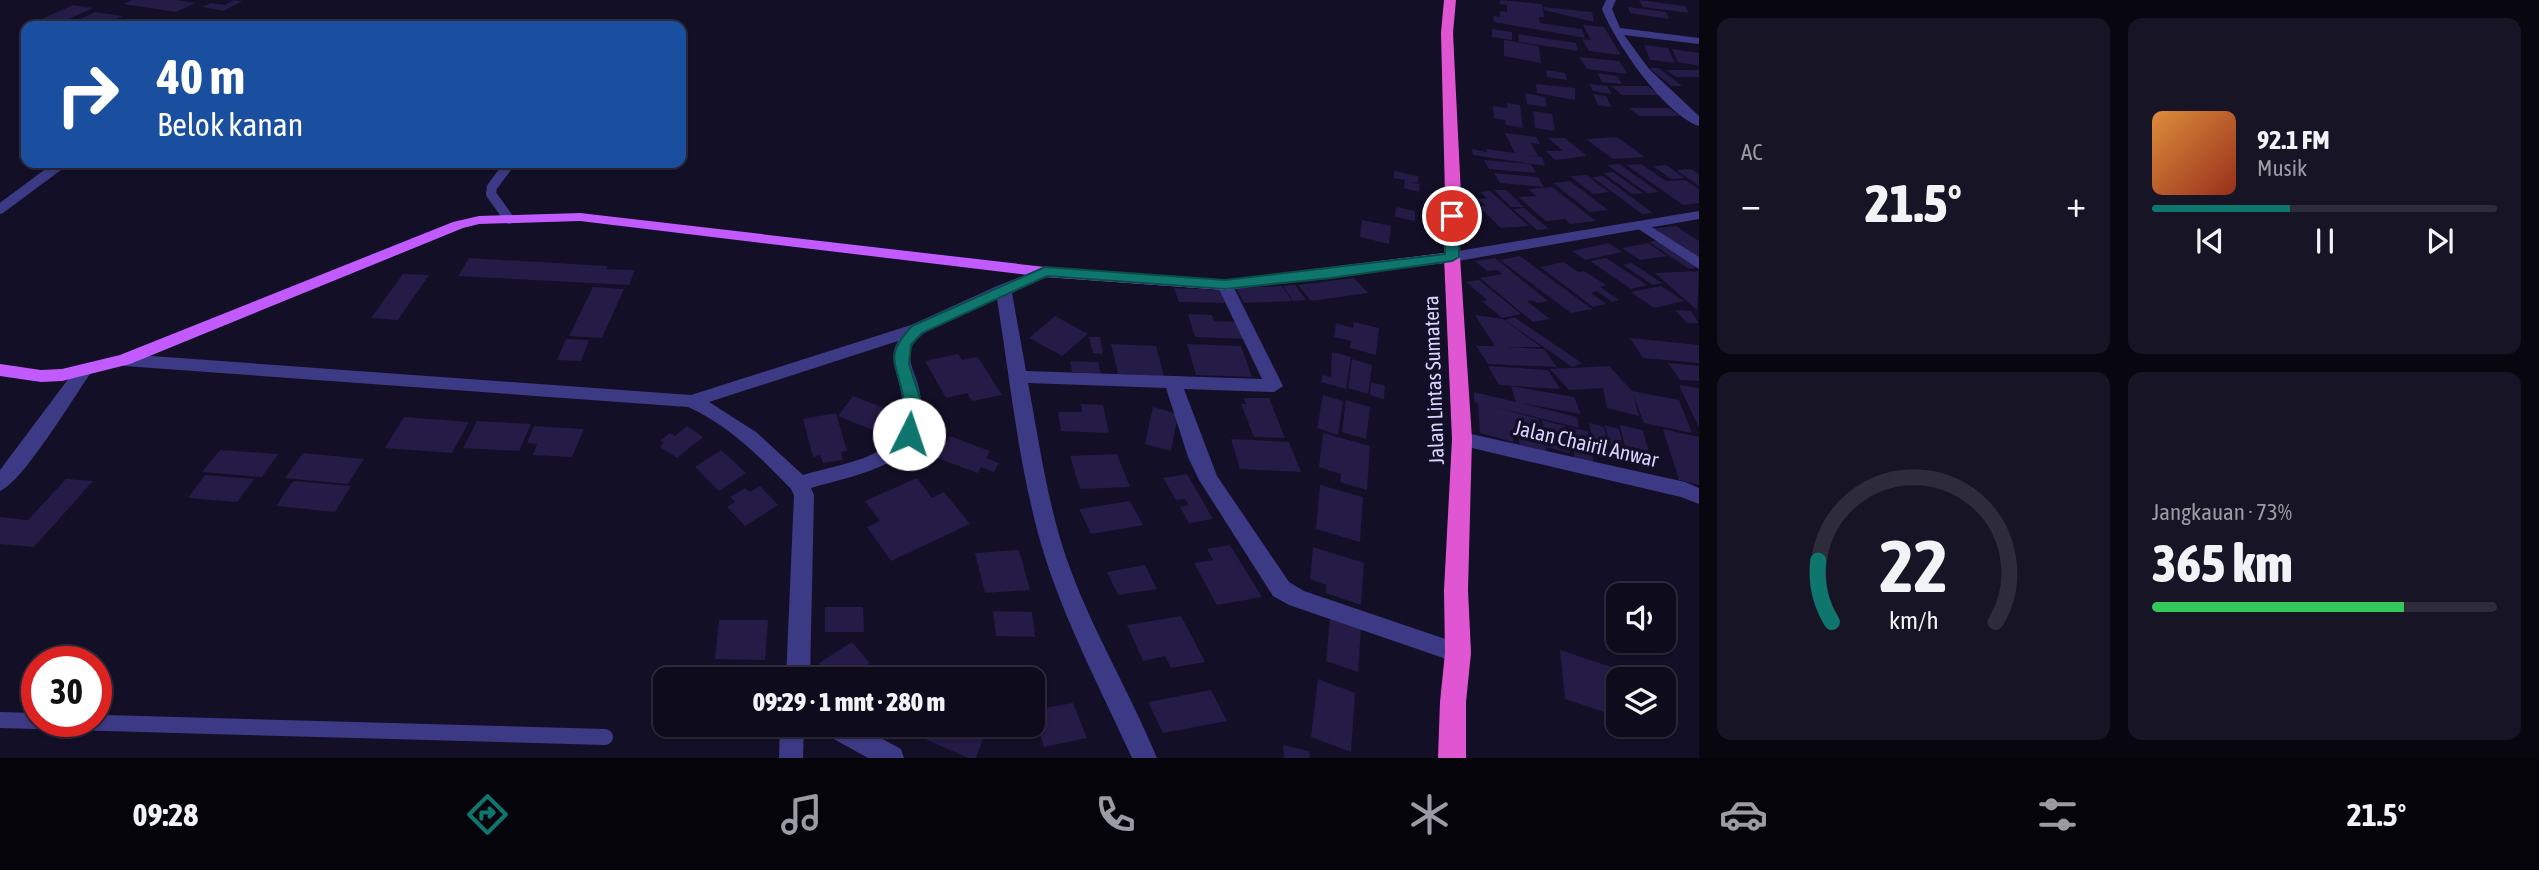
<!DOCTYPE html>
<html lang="id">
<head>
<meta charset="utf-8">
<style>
  :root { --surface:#0e0b1c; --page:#171425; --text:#f1f3f6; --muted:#9b9ba3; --line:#2e2b3b; --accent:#0f766e }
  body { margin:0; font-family:"Asap Condensed",sans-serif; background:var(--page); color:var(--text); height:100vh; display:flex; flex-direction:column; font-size:26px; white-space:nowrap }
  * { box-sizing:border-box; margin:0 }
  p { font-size:23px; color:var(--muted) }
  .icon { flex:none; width:38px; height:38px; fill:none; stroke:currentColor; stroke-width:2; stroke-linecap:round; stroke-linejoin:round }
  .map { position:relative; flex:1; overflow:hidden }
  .panel { display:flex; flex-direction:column; gap:18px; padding:18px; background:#08060f; width:840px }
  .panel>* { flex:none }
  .top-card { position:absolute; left:21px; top:21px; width:665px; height:147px; border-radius:14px; box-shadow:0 2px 5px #0004,0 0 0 2px var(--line); background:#1a4fa0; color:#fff; overflow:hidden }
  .controls { position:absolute; left:1606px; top:583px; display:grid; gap:14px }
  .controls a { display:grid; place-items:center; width:70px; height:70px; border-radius:14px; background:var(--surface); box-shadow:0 2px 5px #0004,0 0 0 2px var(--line); font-size:35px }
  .speed { position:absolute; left:21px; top:646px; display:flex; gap:14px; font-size:35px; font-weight:700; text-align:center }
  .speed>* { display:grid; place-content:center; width:91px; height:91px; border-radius:50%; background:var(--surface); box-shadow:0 2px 5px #0004,0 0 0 2px var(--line); line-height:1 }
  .speed .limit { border:10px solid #d22; background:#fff; color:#111 }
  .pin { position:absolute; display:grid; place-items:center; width:60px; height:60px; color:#fff; margin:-30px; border:4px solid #fff; border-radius:50%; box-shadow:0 2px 7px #0007 }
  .me { position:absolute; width:77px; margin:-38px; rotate:4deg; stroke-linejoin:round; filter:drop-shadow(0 0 5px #0008) }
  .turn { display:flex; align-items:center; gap:24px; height:147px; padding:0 21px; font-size:32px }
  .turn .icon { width:91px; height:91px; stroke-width:2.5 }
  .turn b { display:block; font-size:49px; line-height:60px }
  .big { font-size:52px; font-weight:800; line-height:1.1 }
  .panel .card { flex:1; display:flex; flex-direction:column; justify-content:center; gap:10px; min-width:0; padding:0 24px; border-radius:14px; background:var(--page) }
  .panel .dial { align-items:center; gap:0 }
  .dial svg { height:182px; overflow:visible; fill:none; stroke:var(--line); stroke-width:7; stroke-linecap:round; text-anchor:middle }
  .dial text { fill:var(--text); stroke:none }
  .song { display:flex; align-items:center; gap:21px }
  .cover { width:84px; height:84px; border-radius:10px; background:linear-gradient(135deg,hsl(30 70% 55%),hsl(10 70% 35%)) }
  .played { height:7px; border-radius:4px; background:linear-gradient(90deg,var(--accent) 40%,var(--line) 40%) }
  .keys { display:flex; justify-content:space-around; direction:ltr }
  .heat { display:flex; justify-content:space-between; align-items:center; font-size:38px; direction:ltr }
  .charge { height:10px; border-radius:5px; background:linear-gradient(90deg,#34c759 73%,var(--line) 0) }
  .panel .tiles { flex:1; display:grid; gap:18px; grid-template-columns:repeat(2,1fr) }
  .trip { position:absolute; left:653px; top:667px; width:392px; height:70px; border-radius:14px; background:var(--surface); box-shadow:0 2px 5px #0004,0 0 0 2px var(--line); font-weight:800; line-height:70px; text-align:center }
  .tabs { display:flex; height:112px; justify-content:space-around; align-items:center; background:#06040b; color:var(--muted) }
  .tabs .icon { width:49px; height:49px }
  .tabs .selected { color:var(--accent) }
  .tabs b { font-size:32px; color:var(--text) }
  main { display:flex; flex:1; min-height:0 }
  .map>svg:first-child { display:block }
  .building { fill:#241b47 }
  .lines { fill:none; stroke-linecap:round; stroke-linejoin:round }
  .service-far1 { stroke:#3d3a85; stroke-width:10 }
  .service { stroke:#3d3a85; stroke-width:16 }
  .minor { fill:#3d3a85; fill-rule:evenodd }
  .tertiary { fill:#3d3a85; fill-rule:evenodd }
  .primary { fill:#c25bff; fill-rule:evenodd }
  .trunk { fill:#e055d1; fill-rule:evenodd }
  .route { fill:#0f766e; stroke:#0a4d48; stroke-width:2 }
  .labels { text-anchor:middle; stroke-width:7; stroke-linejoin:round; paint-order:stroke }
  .street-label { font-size:21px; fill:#d9d4ff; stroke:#130f26 }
</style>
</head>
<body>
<main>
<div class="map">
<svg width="1699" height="758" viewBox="0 0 1699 758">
  <rect width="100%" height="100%" fill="#130f26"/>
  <!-- building -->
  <path class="building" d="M132,0H176L195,3L176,12L123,4Z
    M234,0L242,1L224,11L202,7L211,3L225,5Z
    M1500,0L1542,4L1544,17H1539L1540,23L1582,29L1585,38L1494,22L1493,16L1500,17V11L1507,12V5L1500,4Z
    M1639,0L1685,6L1689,13L1643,7Z
    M73,5L93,8L54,26H26Z
    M1543,7L1592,12L1594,22L1544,10Z
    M1628,7L1666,12L1669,19L1630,13Z
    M95,12L123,16L104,25L76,21Z
    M1583,25L1604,27L1621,55L1589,51L1582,39L1591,40Z
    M1492,29L1512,32V40L1492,37Z
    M1518,34L1576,43L1578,51L1519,42Z
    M1504,40L1539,46L1541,63L1504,56Z
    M1644,45L1668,48L1675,63L1650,60Z
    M1672,49L1699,53V66L1678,62Z
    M1579,57L1619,61L1628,74L1587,69Z
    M1649,68H1659L1682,86H1671Z
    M1546,70L1565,73L1567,80L1547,77Z
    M1666,70H1699V77H1676Z
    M1597,73L1617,76L1622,84L1602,82Z
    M1536,84L1575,88V100L1537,93Z
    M1589,84L1607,86L1612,94L1593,91Z
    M1611,86H1648L1660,95H1622Z
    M1525,93L1545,97L1547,107L1527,104Z
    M1593,94L1606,96L1612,107L1598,105Z
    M1507,103L1520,105L1523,128L1506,125L1505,120L1494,118L1493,106L1508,108Z
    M1629,108H1669L1680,116H1639Z
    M1533,111L1552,114L1555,131L1535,128Z
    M1505,133L1536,137L1540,144L1531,143L1538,156L1527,155L1542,157L1545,166L1473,155L1472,149L1487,152L1486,149L1515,153Z
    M1617,137L1645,157L1613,159L1586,139Z
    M1548,138H1565L1587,156L1555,160L1546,151H1563Z
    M1484,160L1531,164L1536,173L1489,169Z
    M1619,164L1659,192L1647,193L1607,165Z
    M1641,164L1666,181L1685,180L1699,189V203L1683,205L1626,165Z
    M1666,165L1685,178L1671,179L1653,166Z
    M1691,169L1699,174V186L1676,170Z
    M1394,171L1418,176V183L1407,182L1420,184L1419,192L1404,188L1405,180L1394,178Z
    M1613,172L1643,193L1632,194L1603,173Z
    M1494,173L1538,177L1544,187L1500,183Z
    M1587,175L1599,185L1609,192L1593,194L1570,176Z
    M1603,176L1653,213L1642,214L1592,177Z
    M1570,181L1608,210L1590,212L1553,183Z
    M1552,187L1596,221L1570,224L1565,219L1546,221L1518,197L1536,196L1528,189Z
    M1494,190H1506L1524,207H1511Z
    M1490,191L1529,226L1501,228L1478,206H1486L1478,199L1487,198L1480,192Z
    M1396,207L1415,211V221L1395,217Z
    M1524,208L1549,229L1537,230L1513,209Z
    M1362,220L1391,226L1389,244L1360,237Z
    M1676,226L1699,241V261L1651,229Z
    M1659,240L1699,267L1689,269L1649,242Z
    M1609,243L1622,252L1585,260L1572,251Z
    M1648,243L1667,256L1640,260L1622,248Z
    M1520,256L1592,309L1571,313L1500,260Z
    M469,258L607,266L606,269L635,270L629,285L458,276Z
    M1495,258L1548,301L1537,303L1532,300L1527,301L1550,319L1533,322L1480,278L1502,274L1497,270L1487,271L1475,261Z
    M1606,258L1647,285L1631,289L1590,261Z
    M1564,262L1578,272L1584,271L1606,285L1600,287L1619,300L1612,302L1597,291L1591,293L1606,304L1593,307L1540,267Z
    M1632,263L1662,283L1653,285L1623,265Z
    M1699,271L1697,310L1655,273Z
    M403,274L429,275L398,320L371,318Z
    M1354,278L1368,293L1311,301L1298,285Z
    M1479,280L1521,314L1502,318L1482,301L1487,300L1466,282Z
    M1295,285L1306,300L1293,301L1283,286Z
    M1282,286L1292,301L1244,303L1236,288Z
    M1661,286L1684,301L1654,308L1631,292Z
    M593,287L624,289L602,338L569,336Z
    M1174,288L1224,290L1229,303L1179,302Z
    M1675,310L1691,311L1699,323H1687Z
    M1188,314L1212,315L1214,321L1239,322L1246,339L1195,337Z
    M1475,315L1503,319L1541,347H1505L1544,349L1557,367L1488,364L1476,346H1495Z
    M1055,316L1088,334L1062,356L1029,338Z
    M1514,317L1582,363L1572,367L1505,320Z
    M1354,322L1379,328L1376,355L1350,348L1351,341L1334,337L1336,323L1353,328Z
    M1089,337H1100L1103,354L1093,353Z
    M1630,338L1699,345V363L1643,358Z
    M566,339L589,340L581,361L557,360Z
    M1111,344L1156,346L1164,376L1118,374Z
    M1187,344L1241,346L1252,377L1196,375Z
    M1332,352L1351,357L1346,389L1321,382L1322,375L1331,377Z
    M958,354L962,360L978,357L1002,395L972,401L967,393L946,398L925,361Z
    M1352,359L1372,365L1368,394L1348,388Z
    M1070,361L1098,362L1101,374L1072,372Z
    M1668,363L1699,366V381L1680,380Z
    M1488,366L1548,370L1560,389L1499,385Z
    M1609,366L1632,391L1679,400L1692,433L1644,423L1633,394L1639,416L1607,408L1603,388L1569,390L1550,369Z
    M1371,382L1385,386L1384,399L1370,395Z
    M1679,385L1699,388V428Z
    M1511,386L1574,397L1581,414L1521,403L1577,417L1579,428L1491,406L1539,419L1542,440L1512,432L1513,442L1480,433L1478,403L1474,402V392L1516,402Z
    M1323,395L1343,401L1338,435L1317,428Z
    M853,396L900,414L896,420L904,423L896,436L887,432L885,435L838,416Z
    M1244,398H1269L1285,438L1254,437L1241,404H1246Z
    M1346,400L1370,407L1366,439L1342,432Z
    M1081,404L1103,405L1109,433L1061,431L1058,412H1082Z
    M1153,407L1178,414L1171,451L1145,444Z
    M836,413L847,451L841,452L843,460L823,463L820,455L813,457L803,419Z
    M404,417L469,422L452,453L385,448Z
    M1542,420L1565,426L1570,453L1546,447L1547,454L1520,447L1518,434L1545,442Z
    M477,421L531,424L519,451L463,448Z
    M1589,423L1604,427L1611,459L1595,455Z
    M1605,425L1619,429L1627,464L1613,460Z
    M1620,425L1643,430L1653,470L1629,464Z
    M534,426L584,429L572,457L533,455L537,444L527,443Z
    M687,426L703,437L677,458L660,447L664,443L660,441L670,433L675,436Z
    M1569,427L1588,431L1594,464L1575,459Z
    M1663,429L1699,437V485L1679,480Z
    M1323,433L1370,446L1367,490L1340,482L1341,474L1319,467Z
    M950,436L990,451L986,458L999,463L994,472L981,467L978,473L937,458L940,452L931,449L936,439L946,443Z
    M1231,439L1289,442L1301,472L1240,469Z
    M220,450L278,454L262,477L202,472Z
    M721,450L746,473L719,491L695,467Z
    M303,453L364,459L348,484L285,478Z
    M1117,454L1130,487L1080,489L1070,456Z
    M1187,474L1213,519L1189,523L1180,507L1189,505L1185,499L1176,500L1163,478Z
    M205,475L254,479L237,502L188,498Z
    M917,478L932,498L944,492L970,524L891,561L867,527L880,521L865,501Z
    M66,479L93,481L34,547L0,544V517L28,520Z
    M293,481L351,486L335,512L276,506Z
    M1320,485L1363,497L1360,542L1316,529Z
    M760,486L778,505L745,526L727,507L735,502L730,497L745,488L750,492Z
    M1130,501L1143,525L1091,534L1079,509Z
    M1230,545L1262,597L1217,605L1194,563L1213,560L1207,549Z
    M1313,547L1364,563L1361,605L1326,593V585L1310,579Z
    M1019,550L1030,590L985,593L975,553Z
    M1145,565L1157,589L1118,595L1107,572Z
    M825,607H863L864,632H825Z
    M993,611L1032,612L1035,637L996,636Z
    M1181,616L1205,662L1171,668L1165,656L1143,661L1127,625Z
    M1330,618L1361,628L1358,672L1326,661Z
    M719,620H768L765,660L715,659Z
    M852,642L870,663L846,679H832L819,663Z
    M1560,650L1620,670L1619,717L1565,699Z
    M707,676H759V679H707Z
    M1318,679L1355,693L1351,752L1311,737Z
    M1211,690L1227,721L1163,733L1148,702Z
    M1073,703L1087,738L1044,747L1032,710Z
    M892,724H988L976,758H968Z
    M1283,745L1309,751L1310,758H1284Z"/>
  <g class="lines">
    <!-- service-far1 -->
    <path class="service-far1" d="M0,209L62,163
      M509,219L491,194L492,187L510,163"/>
    <!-- service -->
    <path class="service" d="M0,720L605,737"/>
    <!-- minor -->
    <path class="minor" d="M1606,0H1616L1612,9L1620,28L1699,38V44L1624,35L1649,69L1699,116V126C1664,114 1615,42 1602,9Z
      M1642,221L1699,257V269L1637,228L1635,225Z
      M1045,267L1053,272L1050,275L1012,293L1026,371L1262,379L1217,285L1225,280L1231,282L1283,386L1274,392L1184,389L1217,476L1289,582L1304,591L1466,646L1469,653L1466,660L1458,663L1289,605L1273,596L1199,480L1188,457L1166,388L1028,383C1039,441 1047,501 1066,557C1090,627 1129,690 1157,758H1132C1102,692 1067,626 1045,557C1019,474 1011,385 997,299C975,309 924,325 913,345C906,357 913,369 917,381C941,463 869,471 811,488L814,495L810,679H786L794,495L791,489C760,457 730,426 688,407L124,366L115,360L124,354L691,395L911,325L997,286ZM898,341C889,356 895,367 899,383C919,458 856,459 803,475L756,432L709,402Z
      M84,364L90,366L93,370L90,374C74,397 22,483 0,491V470L78,366Z
      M1462,432L1685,482L1699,488V504L1681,497L1455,444L1453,439L1455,434Z
      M780,724H804L803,758H779Z
      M818,724H855L901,749L904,758H868L821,732Z"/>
    <!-- tertiary -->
    <path class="tertiary" d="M1699,211V219L1452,262L1444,257L1452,252Z"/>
    <!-- primary -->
    <path class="primary" d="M580,213L1045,267L1225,280L1452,252L1460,257L1452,262L1225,290L1045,277L580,221L479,224L463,228L130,364L62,381L41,382L0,376V364L41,370L62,369L120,355L453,222L479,216Z"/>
    <!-- trunk -->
    <path class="trunk" d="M1444,0H1456L1453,33L1461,195L1460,257L1472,439L1468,590L1471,653L1466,702V758H1438L1440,702L1445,653L1444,590L1452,439L1444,257L1445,195L1441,33Z"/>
  </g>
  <!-- route -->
  <path class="route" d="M1452,212L1459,216V257L1452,261L1331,278L1225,289L1047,276L922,333L911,345L909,364L920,398L918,434L909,441L901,434C902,422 905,407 903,396C896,361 884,356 912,326L1045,267L1225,280L1445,254L1446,216Z"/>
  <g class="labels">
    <!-- street labels -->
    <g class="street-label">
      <text transform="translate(1434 380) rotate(-92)" y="7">Jalan Lintas Sumatera</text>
      <text transform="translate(1586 444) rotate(13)" y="7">Jalan Chairil Anwar</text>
    </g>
  </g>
</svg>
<div class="controls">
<a><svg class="icon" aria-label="sound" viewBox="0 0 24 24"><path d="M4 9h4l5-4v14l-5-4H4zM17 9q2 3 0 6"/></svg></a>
<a><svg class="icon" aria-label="layers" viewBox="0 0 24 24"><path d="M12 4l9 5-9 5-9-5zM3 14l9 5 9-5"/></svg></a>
</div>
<div class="speed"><div class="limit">30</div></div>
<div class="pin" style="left:1452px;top:216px;background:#d93025"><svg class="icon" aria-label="arrive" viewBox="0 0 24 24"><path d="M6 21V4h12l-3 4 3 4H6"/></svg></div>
<svg class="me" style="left:909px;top:434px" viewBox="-20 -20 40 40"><circle r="19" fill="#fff"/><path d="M0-13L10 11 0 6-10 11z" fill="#0f766e"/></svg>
<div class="trip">09:29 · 1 mnt · 280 m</div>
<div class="top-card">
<div class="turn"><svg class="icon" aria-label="right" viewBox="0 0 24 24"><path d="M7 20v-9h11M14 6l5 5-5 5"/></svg><div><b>40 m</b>Belok kanan</div></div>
</div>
</div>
<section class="panel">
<div class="tiles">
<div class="card"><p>AC</p>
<div class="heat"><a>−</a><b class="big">21.5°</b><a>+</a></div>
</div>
<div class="card">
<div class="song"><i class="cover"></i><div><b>92.1 FM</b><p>Musik</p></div></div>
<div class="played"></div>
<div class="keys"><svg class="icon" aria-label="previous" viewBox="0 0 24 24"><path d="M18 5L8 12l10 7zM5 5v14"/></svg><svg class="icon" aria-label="pause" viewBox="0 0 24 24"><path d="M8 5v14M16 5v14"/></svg><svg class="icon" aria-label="next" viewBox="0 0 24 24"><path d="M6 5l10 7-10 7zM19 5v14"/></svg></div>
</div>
<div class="card dial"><svg viewBox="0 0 100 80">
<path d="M14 69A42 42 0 1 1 86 69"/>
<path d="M14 69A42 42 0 0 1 8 42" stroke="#0f766e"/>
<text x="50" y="56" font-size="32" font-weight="700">22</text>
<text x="50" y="72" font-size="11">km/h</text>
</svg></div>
<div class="card"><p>Jangkauan · 73%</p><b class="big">365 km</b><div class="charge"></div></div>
</div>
</section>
</main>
<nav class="tabs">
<b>09:28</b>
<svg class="icon selected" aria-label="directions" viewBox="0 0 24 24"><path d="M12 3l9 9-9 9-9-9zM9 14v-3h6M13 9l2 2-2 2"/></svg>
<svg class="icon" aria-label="music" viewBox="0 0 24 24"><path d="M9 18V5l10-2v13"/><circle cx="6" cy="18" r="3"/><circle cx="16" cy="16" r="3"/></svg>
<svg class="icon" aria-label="phone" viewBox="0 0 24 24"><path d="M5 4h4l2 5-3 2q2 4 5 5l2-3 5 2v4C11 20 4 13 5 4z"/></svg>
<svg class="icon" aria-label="climate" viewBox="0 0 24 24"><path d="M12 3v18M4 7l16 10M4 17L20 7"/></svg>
<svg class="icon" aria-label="car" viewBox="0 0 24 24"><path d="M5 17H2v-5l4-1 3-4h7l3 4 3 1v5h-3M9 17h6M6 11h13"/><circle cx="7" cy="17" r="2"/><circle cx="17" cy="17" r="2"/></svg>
<svg class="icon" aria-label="filters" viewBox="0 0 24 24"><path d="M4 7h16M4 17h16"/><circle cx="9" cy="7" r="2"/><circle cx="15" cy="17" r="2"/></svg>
<b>21.5°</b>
</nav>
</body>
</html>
